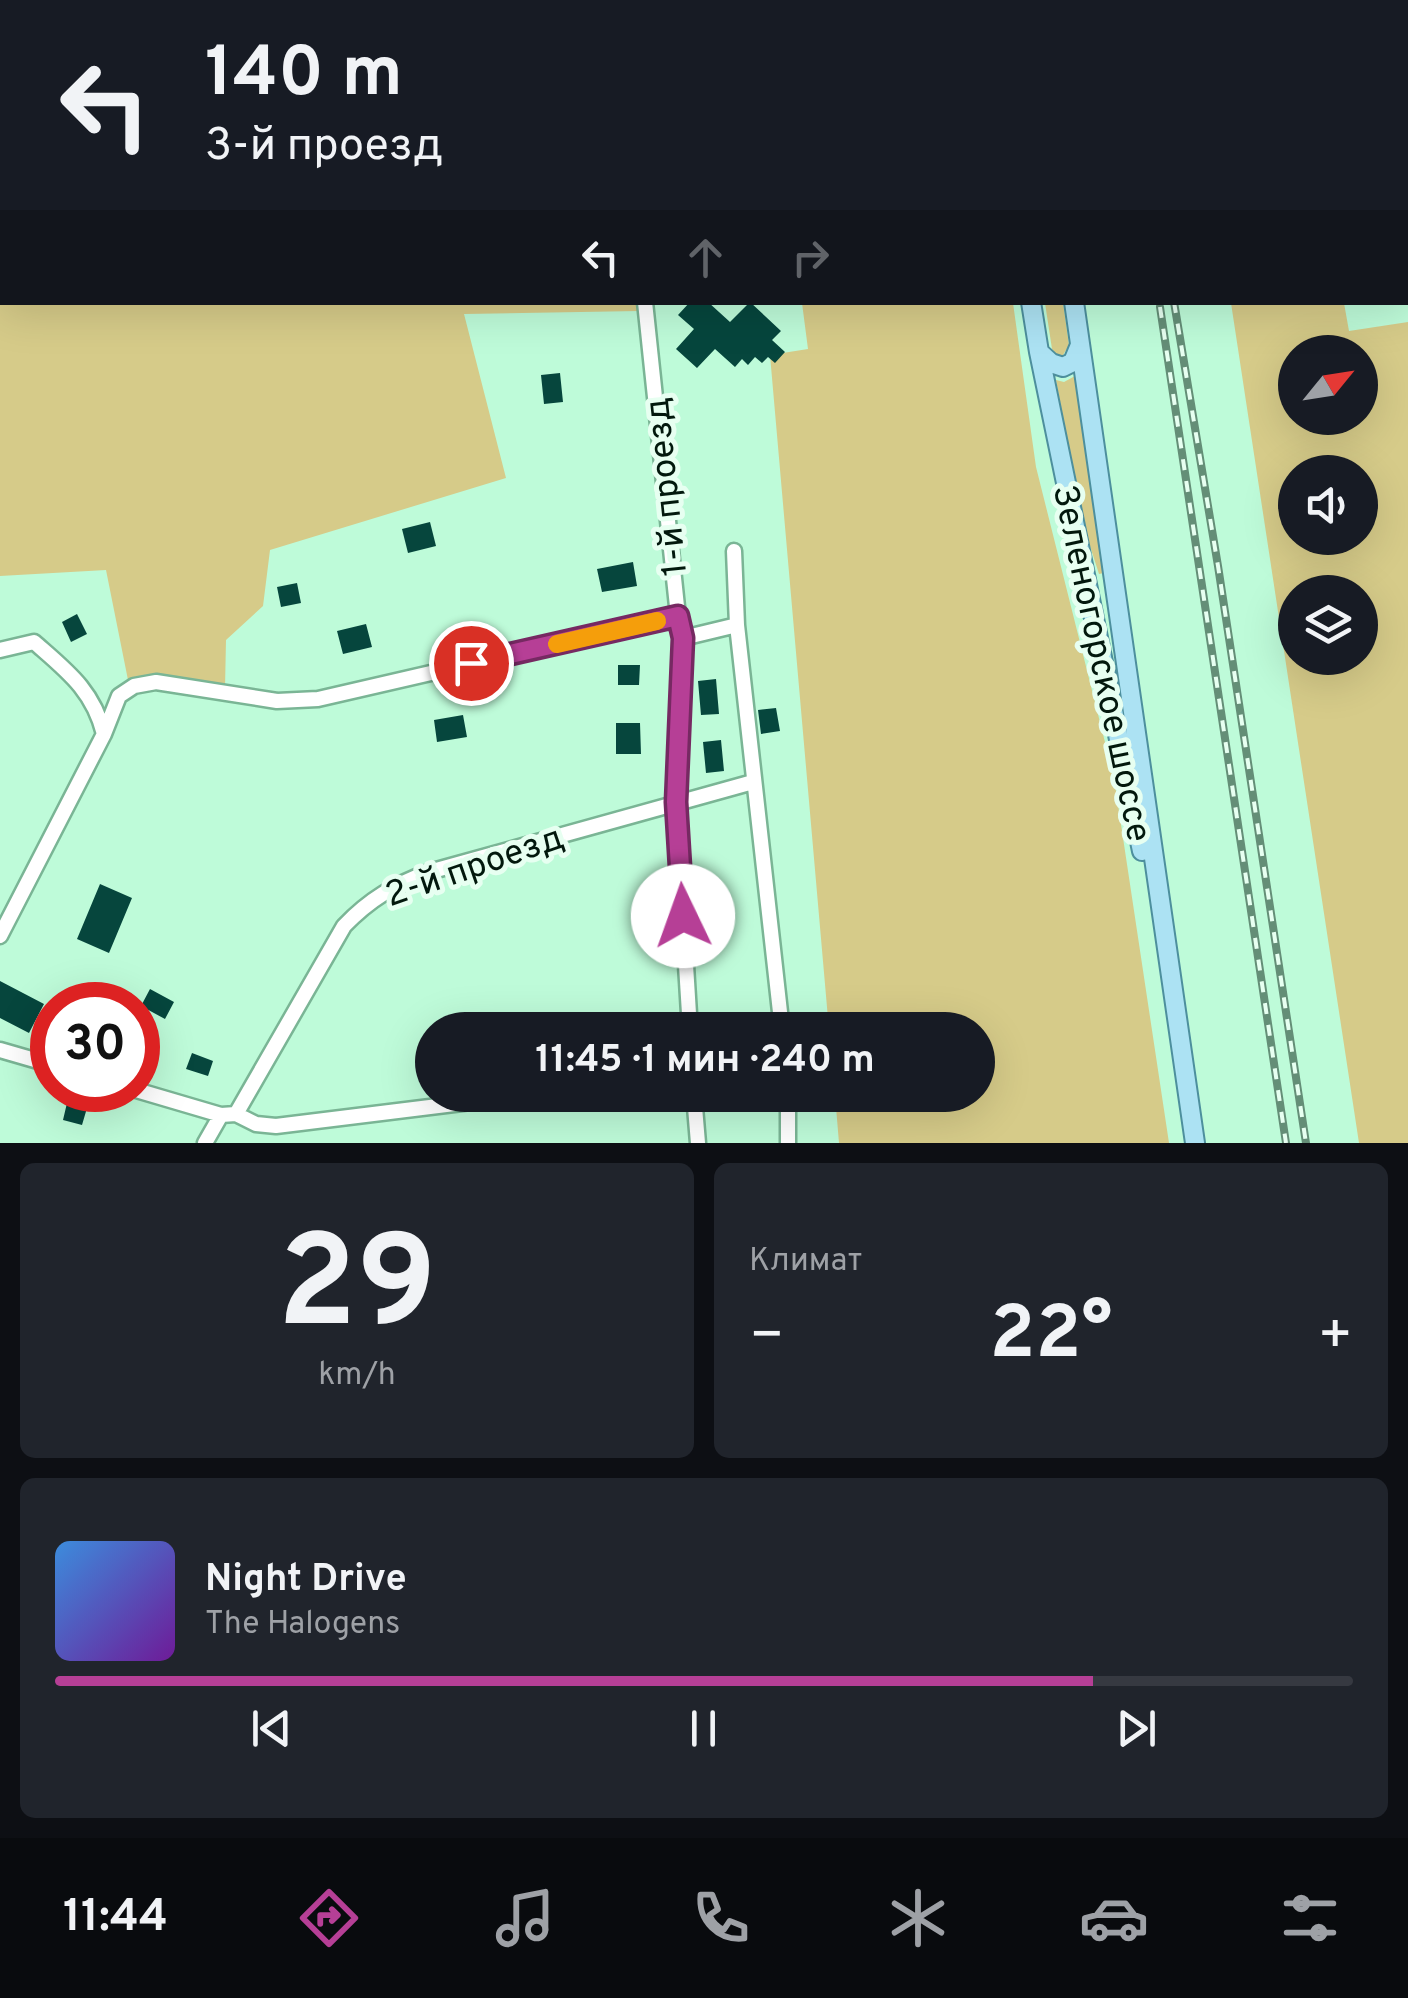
<!DOCTYPE html>
<html lang="ru">
<head>
<meta charset="utf-8">
<style>
  :root { --surface:#171b24; --page:#20242c; --text:#f1f3f6; --muted:#9ea1a6; --line:#363941; --accent:#b63f96 }
  body { margin:0; font-family:Overpass,sans-serif; background:var(--page); color:var(--text); height:100vh; display:flex; flex-direction:column; font-size:38px; white-space:nowrap }
  * { box-sizing:border-box; margin:0 }
  p { font-size:32px; color:var(--muted) }
  .icon { flex:none; width:55px; height:55px; fill:none; stroke:currentColor; stroke-width:2; stroke-linecap:round; stroke-linejoin:round }
  .map { position:relative; height:1143px; overflow:hidden }
  .side { display:flex; flex-direction:column; gap:20px; padding:20px; background:#0d0f14; flex:1 }
  .side>* { flex:none }
  .hud { position:absolute; left:0px; top:0px; width:1410px; height:305px; box-shadow:0 10px 40px #0002; background:#171b24; color:var(--text); overflow:hidden }
  .needle { width:65px; rotate:60deg }
  .controls { position:absolute; left:1278px; top:335px; display:grid; gap:20px }
  .controls a { display:grid; place-items:center; width:100px; height:100px; border-radius:50%; background:var(--surface); box-shadow:0 10px 40px #0002; font-size:50px }
  .speed { position:absolute; left:30px; top:982px; display:flex; gap:20px; font-size:50px; font-weight:700; text-align:center }
  .speed>* { display:grid; place-content:center; width:130px; height:130px; border-radius:50%; background:var(--surface); box-shadow:0 10px 40px #0002; line-height:1 }
  .speed .limit { border:15px solid #d22; background:#fff; color:#111 }
  .pin { position:absolute; display:grid; place-items:center; width:85px; height:85px; color:#fff; margin:-42px; border:5px solid #fff; border-radius:50%; box-shadow:0 2px 10px #0007 }
  .me { position:absolute; width:110px; margin:-55px; rotate:357deg; stroke-linejoin:round; filter:drop-shadow(0 0 8px #0008) }
  .turn { display:flex; align-items:center; gap:35px; height:210px; padding:0 40px; font-size:45px }
  .turn .icon { width:130px; height:130px; stroke-width:2.5 }
  .turn b { display:block; font-size:70px; line-height:85px }
  .lanes { display:flex; align-items:center; height:95px; padding:0 40px; background:#0003; justify-content:center; gap:50px; direction:ltr }
  .lanes .off { opacity:.35 }
  .big { font-size:75px; font-weight:700; line-height:1.1 }
  .side .tile { flex:1; display:flex; flex-direction:column; justify-content:center; gap:15px; min-width:0; padding:0 35px; border-radius:15px; background:var(--page) }
  .side .dial { align-items:center; gap:0 }
  .dial b { font-size:130px; line-height:1 }
  .song { display:flex; align-items:center; gap:30px }
  .cover { width:120px; height:120px; border-radius:15px; background:linear-gradient(135deg,hsl(210 70% 55%),hsl(280 70% 35%)) }
  .played { height:10px; border-radius:5px; background:linear-gradient(90deg,var(--accent) 80%,var(--line) 80%) }
  .keys { display:flex; justify-content:space-around; direction:ltr }
  .heat { display:flex; justify-content:space-between; align-items:center; font-size:55px; direction:ltr }
  .side .tiles { flex:1; display:grid; gap:20px; grid-template-columns:1fr 1fr }
  .tile:last-child { grid-column:span 2 }
  .trip { position:absolute; left:415px; top:1012px; width:580px; height:100px; border-radius:50px; background:var(--surface); box-shadow:0 10px 40px #0002; font-weight:700; line-height:100px; text-align:center }
  .dock { display:flex; height:160px; justify-content:space-around; align-items:center; background:#090b0e; color:var(--muted) }
  .dock .icon { width:70px; height:70px }
  .dock .selected { color:var(--accent) }
  .dock b { font-size:45px; color:var(--text) }
  .map>svg:first-child { display:block }
  .green { fill:#d6cb89; fill-rule:evenodd }
  .building { fill:#06463d }
  .lines { fill:none; stroke-linecap:round; stroke-linejoin:round }
  .minor-casing { stroke:#7ab595; stroke-width:19 }
  .major-casing { stroke:#4d8f9d; stroke-width:22 }
  .path { stroke:#5e8771; stroke-width:2.5; stroke-dasharray:8 5; stroke-linecap:butt }
  .minor { stroke:#fff; stroke-width:14 }
  .major { stroke:#ace2f3; stroke-width:18 }
  .rail-casing { stroke:#648e77; stroke-width:8 }
  .rail { stroke:#e7fff1; stroke-width:4; stroke-dasharray:11; stroke-linecap:butt }
  .route-casing { stroke:#762962; stroke-width:25 }
  .route { stroke:#b63f96; stroke-width:18 }
  .slow { stroke:#f59e0b; stroke-width:18 }
  .labels { text-anchor:middle; stroke-width:10; stroke-linejoin:round; paint-order:stroke }
  .street-label { font-size:35px; fill:#02180d; stroke:#e7fff1 }
</style>
</head>
<body>
<div class="map">
<svg width="1408" height="1143" viewBox="0 0 1408 1143">
  <rect width="100%" height="100%" fill="#befbd9"/>
  <!-- green -->
  <path class="green" d="M78,0H514L517,2H78Z
    M542,0H970L971,2H545Z
    M0,187L2,302L638,303L639,311L464,314L506,478L270,550L263,606L226,640L225,688L128,680L106,570L0,576Z
    M802,303H1013L1036,467L1114,778L1169,1143H839L835,1095H978V1030H829L770,355L808,349Z
    M1045,303H1063L1069,345L1063,355H1057L1052,349Z
    M1231,303H1344L1349,331L1408,322V1143H1359ZM1295,352H1360V418H1295ZM1295,472H1360V538H1295ZM1295,592H1360V658H1295Z
    M1075,376L1104,573L1099,574L1082,521L1056,380L1064,382Z"/>
  <!-- building -->
  <path class="building" d="M690,302H708L730,322L750,302L781,331L772,340L785,352L775,363L768,357L762,363L755,357L748,365L742,359L735,367L715,349L697,368L676,349L694,329L678,315Z
    M560,373L563,402L544,404L541,375Z
    M430,522L436,546L408,553L402,529Z
    M633,562L637,586L602,592L597,569Z
    M297,583L301,603L281,607L277,587Z
    M77,614L87,634L71,642L62,622Z
    M366,624L372,647L343,654L337,631Z
    M618,665H640L639,685H618Z
    M716,679L719,714L701,715L698,681Z
    M776,708L780,731L761,734L758,710Z
    M463,715L467,737L437,742L434,720Z
    M616,723H640L641,754H616Z
    M721,740L724,771L706,773L703,742Z
    M100,884L132,898L109,953L77,939Z
    M0,981L44,1004L29,1033L0,1018Z
    M150,989L174,1002L165,1019L141,1006Z
    M192,1053L213,1061L208,1076L186,1069Z
    M67,1103L87,1108L82,1125L63,1120Z"/>
  <g class="lines">
    <!-- minor casing -->
    <g class="minor-casing">
      <path id="minor" d="M536,0L538,2
        M0,183H2
        M645,302L678,616L683,638L676,802L690,1030
        M734,551L737,625L782,1030
        M683,638L737,625
        M0,650L34,642C67,671 93,690 104,734
        M0,936L104,734L119,696L134,686L156,682L277,701L318,699L678,616
        M0,1050L52,1065
        M136,1090L221,1115
        M694,1095L698,1143
        M788,1095V1143
        M236,1114L256,1124L276,1126L527,1095
        M205,1143L221,1115L236,1114L344,926C370,899 394,885 429,872L753,782"/>
    </g>
    <!-- major casing -->
    <g class="major-casing">
      <path id="major" d="M988,0V2
        M1032,0V2
        M1031,302L1039,352L1142,851
        M1074,302L1195,1143
        M1039,352L1051,363L1063,367L1073,362L1080,345"/>
    </g>
    <!-- path -->
    <path class="path" d="M1073,0L1074,2
      M1154,0V2
      M1290,0V2"/>
    <!-- minor -->
    <use href="#minor" class="minor"/>
    <!-- major -->
    <use href="#major" class="major"/>
    <!-- rail casing -->
    <g class="rail-casing">
      <path id="rail" d="M1122,0L1123,2
        M1174,302L1218,566L1306,1143
        M1160,307L1286,1143"/>
    </g>
    <!-- rail -->
    <use href="#rail" class="rail"/>
  </g>
  <g class="lines">
    <!-- route casing -->
    <g class="route-casing">
      <path id="route" d="M471,663L678,616L683,638L676,802L683,916"/>
    </g>
    <!-- route -->
    <use href="#route" class="route"/>
    <!-- slow -->
    <path class="slow" d="M557,644L657,621"/>
  </g>
  <g class="labels">
    <!-- street labels -->
    <g class="street-label">
      <text transform="translate(665 487) rotate(-96)" y="12">1-й проезд</text>
      <text transform="translate(1103 663) rotate(78)" y="12">Зеленогорское шоссе</text>
      <text transform="translate(474 865) rotate(-19)" y="12">2-й проезд</text>
    </g>
  </g>
</svg>
<div class="controls">
<a><svg class="needle" viewBox="-14 -14 28 28"><path d="M0-13l5 13h-10z" fill="#e53935"/><path d="M0 13l5-13h-10z" fill="#9ea1a6"/></svg></a>
<a><svg class="icon" aria-label="sound" viewBox="0 0 24 24"><path d="M4 9h4l5-4v14l-5-4H4zM17 9q2 3 0 6"/></svg></a>
<a><svg class="icon" aria-label="layers" viewBox="0 0 24 24"><path d="M12 4l9 5-9 5-9-5zM3 14l9 5 9-5"/></svg></a>
</div>
<div class="speed"><div class="limit">30</div></div>
<div class="pin" style="left:471px;top:663px;background:#d93025"><svg class="icon" aria-label="arrive" viewBox="0 0 24 24"><path d="M6 21V4h12l-3 4 3 4H6"/></svg></div>
<svg class="me" style="left:683px;top:916px" viewBox="-20 -20 40 40"><circle r="19" fill="#fff"/><path d="M0-13L10 11 0 6-10 11z" fill="#b63f96"/></svg>
<div class="trip">11:45 · 1 мин · 240 m</div>
<div class="hud">
<div class="turn"><svg class="icon" aria-label="left" viewBox="0 0 24 24"><path d="M17 20v-9H6M10 6l-5 5 5 5"/></svg><div><b>140 m</b>3-й проезд</div></div>
<div class="lanes"><svg class="icon" aria-label="left" viewBox="0 0 24 24"><path d="M17 20v-9H6M10 6l-5 5 5 5"/></svg><svg class="icon off" aria-label="ahead" viewBox="0 0 24 24"><path d="M12 20V5M6 11l6-6 6 6"/></svg><svg class="icon off" aria-label="right" viewBox="0 0 24 24"><path d="M7 20v-9h11M14 6l5 5-5 5"/></svg></div>
</div>
</div>
<section class="side">
<div class="tiles">
<div class="tile dial"><b>29</b><p>km/h</p></div>
<div class="tile"><p>Климат</p>
<div class="heat"><a>−</a><b class="big">22°</b><a>+</a></div>
</div>
<div class="tile">
<div class="song"><i class="cover"></i><div><b>Night Drive</b><p>The Halogens</p></div></div>
<div class="played"></div>
<div class="keys"><svg class="icon" aria-label="previous" viewBox="0 0 24 24"><path d="M18 5L8 12l10 7zM5 5v14"/></svg><svg class="icon" aria-label="pause" viewBox="0 0 24 24"><path d="M8 5v14M16 5v14"/></svg><svg class="icon" aria-label="next" viewBox="0 0 24 24"><path d="M6 5l10 7-10 7zM19 5v14"/></svg></div>
</div>
</div>
</section>
<nav class="dock">
<b>11:44</b>
<svg class="icon selected" aria-label="directions" viewBox="0 0 24 24"><path d="M12 3l9 9-9 9-9-9zM9 14v-3h6M13 9l2 2-2 2"/></svg>
<svg class="icon" aria-label="music" viewBox="0 0 24 24"><path d="M9 18V5l10-2v13"/><circle cx="6" cy="18" r="3"/><circle cx="16" cy="16" r="3"/></svg>
<svg class="icon" aria-label="phone" viewBox="0 0 24 24"><path d="M5 4h4l2 5-3 2q2 4 5 5l2-3 5 2v4C11 20 4 13 5 4z"/></svg>
<svg class="icon" aria-label="climate" viewBox="0 0 24 24"><path d="M12 3v18M4 7l16 10M4 17L20 7"/></svg>
<svg class="icon" aria-label="car" viewBox="0 0 24 24"><path d="M5 17H2v-5l4-1 3-4h7l3 4 3 1v5h-3M9 17h6M6 11h13"/><circle cx="7" cy="17" r="2"/><circle cx="17" cy="17" r="2"/></svg>
<svg class="icon" aria-label="filters" viewBox="0 0 24 24"><path d="M4 7h16M4 17h16"/><circle cx="9" cy="7" r="2"/><circle cx="15" cy="17" r="2"/></svg>
</nav>
</body>
</html>
